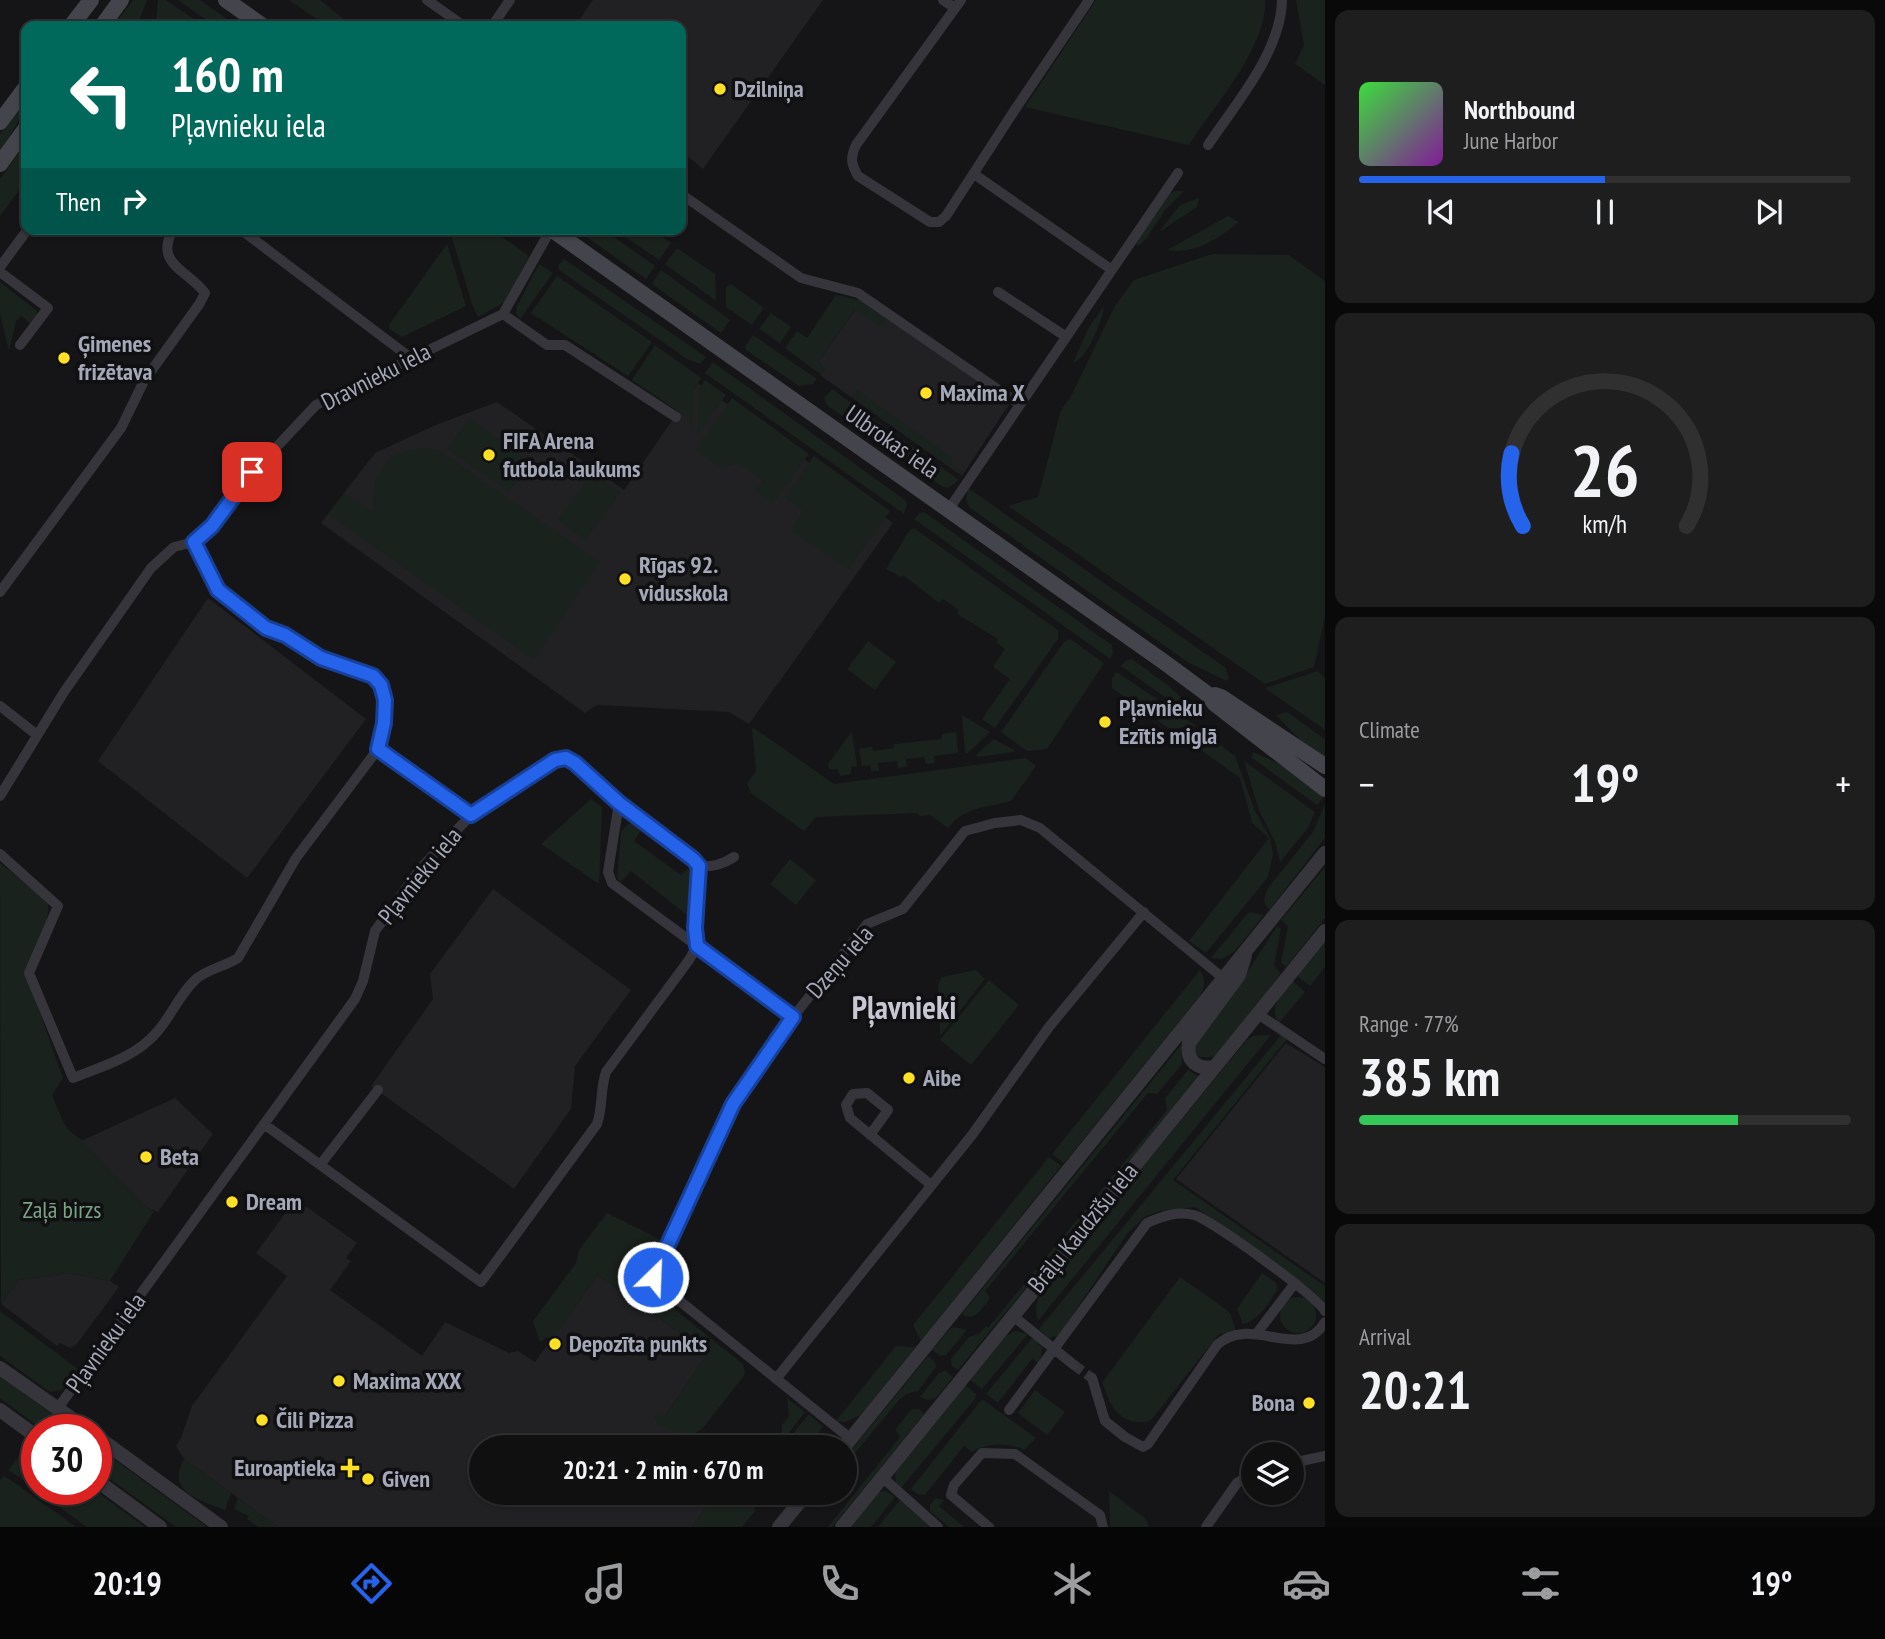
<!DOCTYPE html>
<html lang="en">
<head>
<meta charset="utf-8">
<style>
  :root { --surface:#101011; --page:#1e1e1f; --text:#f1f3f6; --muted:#9c9d9f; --line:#303031; --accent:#2563eb }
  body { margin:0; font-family:"PT Sans Narrow",sans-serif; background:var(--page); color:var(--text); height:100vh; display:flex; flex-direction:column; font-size:26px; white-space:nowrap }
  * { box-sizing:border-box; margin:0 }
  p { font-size:23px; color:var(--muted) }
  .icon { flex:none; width:38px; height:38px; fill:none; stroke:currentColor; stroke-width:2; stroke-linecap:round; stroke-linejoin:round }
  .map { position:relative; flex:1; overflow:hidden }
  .drawer { display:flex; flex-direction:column; gap:10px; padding:10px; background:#090909; width:560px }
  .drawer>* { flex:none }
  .top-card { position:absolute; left:21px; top:21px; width:665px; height:214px; border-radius:14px; box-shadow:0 2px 5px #0004,0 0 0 2px var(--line); background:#00695c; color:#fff; overflow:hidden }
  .buttons { position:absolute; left:1241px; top:1442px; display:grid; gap:14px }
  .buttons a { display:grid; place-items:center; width:63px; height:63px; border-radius:50%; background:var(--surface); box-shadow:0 2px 5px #0004,0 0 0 2px var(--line); font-size:35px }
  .speed { position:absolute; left:21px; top:1414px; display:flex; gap:14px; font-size:35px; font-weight:700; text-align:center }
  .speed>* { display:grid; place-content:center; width:91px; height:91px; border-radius:50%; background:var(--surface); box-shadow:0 2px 5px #0004,0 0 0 2px var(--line); line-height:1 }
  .speed .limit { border:10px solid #d22; background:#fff; color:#111 }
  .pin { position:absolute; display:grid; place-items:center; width:60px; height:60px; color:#fff; margin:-30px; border-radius:14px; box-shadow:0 4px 10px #0006 }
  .me { position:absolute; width:77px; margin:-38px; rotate:24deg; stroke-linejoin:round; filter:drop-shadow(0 0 5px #0008) }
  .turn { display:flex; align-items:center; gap:24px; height:147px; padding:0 35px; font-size:32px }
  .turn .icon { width:91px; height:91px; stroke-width:2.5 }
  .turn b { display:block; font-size:49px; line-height:60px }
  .then { display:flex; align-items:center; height:66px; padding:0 35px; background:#0003; gap:14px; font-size:26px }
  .big { font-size:52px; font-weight:800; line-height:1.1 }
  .drawer .widget { flex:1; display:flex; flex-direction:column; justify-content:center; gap:10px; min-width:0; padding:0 24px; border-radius:14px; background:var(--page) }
  .drawer .dial { align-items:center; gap:0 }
  .dial svg { height:182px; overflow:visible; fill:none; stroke:var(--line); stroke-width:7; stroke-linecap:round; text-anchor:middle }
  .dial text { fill:var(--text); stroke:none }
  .song { display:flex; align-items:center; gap:21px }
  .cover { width:84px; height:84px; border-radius:10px; background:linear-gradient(135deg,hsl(120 70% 55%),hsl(290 70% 35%)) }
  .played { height:7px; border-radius:4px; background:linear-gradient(90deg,var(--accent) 50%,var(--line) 50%) }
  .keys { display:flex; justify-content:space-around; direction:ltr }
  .heat { display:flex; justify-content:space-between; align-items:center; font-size:38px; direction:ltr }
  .charge { height:10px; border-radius:5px; background:linear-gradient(90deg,#34c759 77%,var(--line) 0) }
  .trip { position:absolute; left:469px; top:1435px; width:388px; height:70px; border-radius:35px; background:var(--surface); box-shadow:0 2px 5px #0004,0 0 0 2px var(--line); font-weight:800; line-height:70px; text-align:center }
  .menu { display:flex; height:112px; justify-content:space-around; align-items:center; background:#060607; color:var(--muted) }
  .menu .icon { width:49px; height:49px }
  .menu .selected { color:var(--accent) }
  .menu b { font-size:32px; color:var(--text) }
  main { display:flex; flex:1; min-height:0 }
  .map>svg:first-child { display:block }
  .built { fill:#212124 }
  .green { fill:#1a221d }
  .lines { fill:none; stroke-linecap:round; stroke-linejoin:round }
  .minor-tunnel { stroke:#323237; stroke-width:10; stroke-dasharray:10 5; stroke-linecap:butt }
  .minor { stroke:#36353c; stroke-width:10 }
  .tertiary { stroke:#36353c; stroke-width:14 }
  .secondary { stroke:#43444c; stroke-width:16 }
  .route-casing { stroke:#184099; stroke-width:18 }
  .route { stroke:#2563eb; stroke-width:12 }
  .poi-dot { fill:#ffe024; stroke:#101012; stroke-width:2.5 }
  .labels { text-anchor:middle; stroke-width:7; stroke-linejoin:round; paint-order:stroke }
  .poi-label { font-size:24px; font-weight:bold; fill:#a5a8b8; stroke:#101012; text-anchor:start }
  .street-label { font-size:24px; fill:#a5a8b8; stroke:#101012 }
  .park-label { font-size:24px; fill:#7ba485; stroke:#101012 }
  .district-label { font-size:32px; font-weight:bold; fill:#c7c8d4; stroke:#101012 }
</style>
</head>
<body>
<main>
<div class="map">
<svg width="1325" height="1527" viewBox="0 0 1325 1527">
  <rect width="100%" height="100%" fill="#151517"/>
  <!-- built -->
  <path class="built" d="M593,0H823L703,169L681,151V26H575Z
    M862,300L1010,403L962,476L820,375L825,368L818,362Z
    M698,383L893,523L749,724L729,712L597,705L585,713L321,523L375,453L438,424L497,402L624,490Z
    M208,598L366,719L247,878L98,761Z
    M493,889L631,990L575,1066L571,1109L514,1189L371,1086L433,999L430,974Z
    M1286,1043L1325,1067V1283L1176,1179Z
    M175,1098L213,1134L158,1212L146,1207L81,1141Z
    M290,1207H307L357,1243L346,1258L351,1261L330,1290L422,1356L445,1322L509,1353L518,1351L535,1362L598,1275L626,1295L637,1291L650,1301V1312L708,1353L665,1416L688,1438L697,1433L706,1447H481V1493H717L692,1527H278L184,1459L176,1446L181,1438L192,1406L287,1276L256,1253Z
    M68,1273L110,1281L119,1287L76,1345L71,1348L60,1343L57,1346L1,1304L19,1280Z"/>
  <!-- green -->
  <path class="green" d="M133,0H147L137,26H113Z
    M158,0H166L204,26H156Z
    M178,0H200L237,26H215Z
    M289,0H320L351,25L353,24L357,26H327Z
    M1096,0H1265C1268,46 1213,107 1189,145L1025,107Z
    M1296,0H1325V85L1295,64L1304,45Z
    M26,99V108L0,153V134Z
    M26,143V181L0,216V179Z
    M1175,191H1184L1165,210L1146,239L1138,246L1136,243L1170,194Z
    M1199,198L1197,207L1159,232L1180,205Z
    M1228,216L1239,222C1218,239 1194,255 1167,250Z
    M457,229H491L529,256L505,302L478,317L472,304L452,238Z
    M590,229H603L655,266L646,279L585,236Z
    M629,229H651L671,243L659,260L624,236Z
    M447,244L466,306L402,337L389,329V325Z
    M677,248L715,274L716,301L665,264Z
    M1212,254L1289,255L1325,281V616L1314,667L1265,684L1008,506L1038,497L1061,410L1071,396L1115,306L1134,280Z
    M564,259L706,357L700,364L687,359L559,270L558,266Z
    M539,264L553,273L520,319L516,313L517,306Z
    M661,270L730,320L721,333L652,284Z
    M557,276L652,342L628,376L531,313Z
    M0,282L36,310L38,317L31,324L21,316L16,321L9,351L0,314Z
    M731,284L764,308L752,325L726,307V287Z
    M836,295L859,300L887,319L880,327L855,309L818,362L825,368L820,374L785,348L797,331L807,338Z
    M1104,306C1102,321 1088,358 1073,363L1089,327Z
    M771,313L791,327L780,343L759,329Z
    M753,335L817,379L813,384L799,386L746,350L745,347Z
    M655,345L701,378L694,389L692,432L690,422L685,416L632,380Z
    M713,362L905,500L907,504L904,514L705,373Z
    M705,380L726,395L699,433H697L699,389Z
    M832,389L959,480L948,488L941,486L828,406L824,398Z
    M857,390L953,458L951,464L964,473L963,475L852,397Z
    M732,398L809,454L773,503L755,492L763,480L739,463L721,468L696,450Z
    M469,418L531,462L509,492L447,449Z
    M430,448L439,450L600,562L534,660L328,514L344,493L373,512C371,472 386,447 430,448Z
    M814,456L890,511L849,569L791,531L803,511L785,498Z
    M592,473L620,493L585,540L558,520Z
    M968,488L1226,668L1229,678L1227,681L1189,663L969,507L966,500Z
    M924,512L1112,645L1113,654L1110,659L914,519L920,513Z
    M914,528L1058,630V639L995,728L982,719L1010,679L993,667L1005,649L996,642L998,639L957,614L959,610L943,599L939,603L903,575L901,577L886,569L909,531Z
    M1070,639L1104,663L1047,749L1027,751L1001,732L1064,642Z
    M868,641L896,662L875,690L847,669Z
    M1132,659L1169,686L1201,716L1189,714L1121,666L1127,660Z
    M1318,671L1325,679V730L1265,688Z
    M1117,672L1196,726L1170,729L1112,688V678Z
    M1287,712L1325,739V758L1302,742L1276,715Z
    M962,715L990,732L968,753H965Z
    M754,728L834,784L1026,758L1036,766L1011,801C987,808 965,806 948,828L930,815L920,816L917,813L816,817L804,831L751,793L747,784L756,771L752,729Z
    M852,731L857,766L851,767V774L840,776L838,769H829L828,764Z
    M956,732L958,753L934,756L935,763L926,764L924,757L906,759L907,767L898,768L897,761L878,763L879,771H871L870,765L862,766L859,749L872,747L873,751L894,748V744L942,739V734Z
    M1203,732L1235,756L1255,811L1270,838L1273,854L1268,877L1206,953L1189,941L1269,838L1252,823L1240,778L1180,735Z
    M994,739L1014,750V752L977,757L976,755Z
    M1253,752L1282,765L1324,797L1317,805L1252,758Z
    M1244,761L1315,812L1308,828L1280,862L1275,842L1259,810Z
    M591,799L602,807L599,884L541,844Z
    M1325,804V838L1269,910C1262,902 1264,897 1268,888L1313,832Z
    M628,824H635L642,829L634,841L681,875L692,865L687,915L631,871L621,882L617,878L621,832Z
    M790,859L816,880L796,905L770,884Z
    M0,863L46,899C55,917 33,953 25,971L63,1078L52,1095C58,1109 64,1130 78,1137L146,1207L154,1211L110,1281L68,1273L19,1280L1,1304Z
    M1325,867V918L1286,967L1281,963L1288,926L1281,920Z
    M1251,912L1264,915L1235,951L1222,959L1211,958L1248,913Z
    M1277,926L1281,929L1274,966L1281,973L1220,1053L1213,1057H1200L1196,1053L1194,1041L1242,980Z
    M1325,942V967L1310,986L1297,976Z
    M976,970L985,979L940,1036L938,984L942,977Z
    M1200,970C1206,980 1205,986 1200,996L1064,1163L1052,1154Z
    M989,980L1019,1005L971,1065L940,1040Z
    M1293,981L1305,992L1279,1023C1267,1008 1283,993 1293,981Z
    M1271,1035L1038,1321C1032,1302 1042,1292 1052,1278L1246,1041L1253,1036Z
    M1281,1035L1287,1039L1173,1180L1325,1286V1302L1312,1290L1195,1207L1160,1211L1144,1217L1127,1234L1059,1335L1049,1338L1039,1329Z
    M1181,1045L1182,1064L1157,1094L1148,1093L985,1291L990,1298C983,1307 975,1323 962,1314Z
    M1188,1070L1200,1077L958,1370L952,1366L951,1359L969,1337L980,1333L986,1326L988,1328L1167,1110L1165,1098Z
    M1049,1157L1061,1166L921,1341L913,1325Z
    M607,1213L663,1241L635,1283L637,1291L631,1296L626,1295L598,1275L552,1339L547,1337L540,1342L533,1321L576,1263L579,1250Z
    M1262,1273L1275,1282L1278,1288C1269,1303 1260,1319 1243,1324L1237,1309Z
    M1180,1277L1227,1310L1231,1315L1236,1332L1219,1334L1152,1419C1140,1426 1124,1421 1115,1410C1109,1403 1106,1391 1102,1383Z
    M1280 1315a18 18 0 1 1 36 0a18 18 0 1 1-36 0Z
    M653,1299L663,1300L743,1364L745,1373L743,1377L702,1429L688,1438L657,1423L654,1416L658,1413L665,1416L708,1353L650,1312L647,1307Z
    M0,1311L78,1369L62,1390L50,1392L0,1356Z
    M954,1327L967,1330L946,1355L940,1356L932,1350L949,1330Z
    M1015,1331L1028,1334L982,1389L970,1380L1005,1337Z
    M1033,1337L1042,1348L1040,1364L1032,1359L998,1403L986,1394Z
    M896,1346L915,1347L861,1415L845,1422L836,1421Z
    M928,1356L935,1362L936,1367L918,1391L906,1394L899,1400L845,1465V1458Z
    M945,1370L953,1377L936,1398L927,1400L920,1397L939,1373Z
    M0,1376L74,1430L64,1428L43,1430L0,1398Z
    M965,1385L976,1394L975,1399L901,1488L896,1483L895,1473Z
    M1035,1390L1065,1412L1047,1435L1018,1413Z
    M787,1398L805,1412L778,1447H770L782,1431V1425L789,1416Z
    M982,1399L1036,1438L1024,1450C1008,1442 987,1443 972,1452L964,1446L925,1495L918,1494L911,1489Z
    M914,1409H919L924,1414L832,1527H828L900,1437L895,1430L910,1411Z
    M809,1414L823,1427L807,1447H782Z
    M96,1446L207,1527H176L96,1469Z
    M32,1447L37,1449V1466L25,1481L8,1470L24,1450Z
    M184,1459L231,1493L225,1510C200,1500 165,1492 184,1459Z
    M37,1475V1489H93L145,1527H87L29,1485Z
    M4,1476L15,1483L76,1527H0V1481Z
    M886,1491L895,1497L871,1527H851L878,1492Z
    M1109,1491L1145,1518L1149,1527H1110Z
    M717,1493H752L755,1511L742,1527H692Z
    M238,1498L278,1527H258L247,1519L249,1516L234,1509Z
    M936,1498L944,1500L939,1506L964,1527H949L930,1511V1505Z
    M900,1500L931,1527H878Z"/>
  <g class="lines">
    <!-- minor-tunnel -->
    <path class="minor-tunnel" d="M1074,1365L1092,1378"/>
    <!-- minor -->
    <path class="minor" d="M427,0L464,26
      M943,0L955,8
      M961,0L856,145C850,158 851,164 858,176L930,222H939L946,216L1014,111L1089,0
      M492,26L510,0
      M1208,145C1236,103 1281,52 1282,0
      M974,174L1112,270
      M681,194L801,278L858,293L1019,404
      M240,229L412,359
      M0,267L28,229
      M0,272L48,308L20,345
      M998,292L1065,336
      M503,314L547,345H565L676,417
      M949,509L1178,173
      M194,542L218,590L266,628L285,635L321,658L373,676L381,685L385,700L384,723L378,749
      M0,592L121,428L144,381L200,303L205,293C187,269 154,265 173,229
      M0,706L37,735
      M0,796L64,692L151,568L174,547L194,542L212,526L239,487L316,405L503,314L551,229
      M0,854L58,906L29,973L73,1078C103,1066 136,1057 157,1032C171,1016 180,994 195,980C207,969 224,967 238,958L296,858L378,749L471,815
      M699,866C712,867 722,865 734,857
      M1258,1014L1325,1059
      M264,1124L481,1282L597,1124C603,1107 600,1089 606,1072L689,960L697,946L612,883L608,872L619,803
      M870,1135L888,1110L867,1093L853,1094L846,1105L850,1118L931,1185
      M320,1165L378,1090
      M1013,1316L1074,1365
      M1257,1333L1295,1283
      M1092,1378L1105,1421L1125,1437L1143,1447L1148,1444L1217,1345C1251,1313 1300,1364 1325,1322
      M776,1379L972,1135L1049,1027L1144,912
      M58,1408L355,999L363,981L375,931L421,868L471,815L555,760L566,758L575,763L619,803L693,858L699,866V874L695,928L697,946L793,1017
      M1009,1410L1147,1223C1163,1216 1177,1211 1194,1215C1212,1220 1315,1295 1325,1311
      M851,1439L655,1281L653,1277L733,1104L793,1017L867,924L903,909L965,831L995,823L1021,820L1040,828L1223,978
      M1292,1463L1325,1456
      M882,1477L938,1527
      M989,1527L951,1495L954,1485L982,1453L1015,1454L1100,1515L1103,1527
      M1206,1527L1237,1483L1253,1473"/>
    <!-- tertiary -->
    <path class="tertiary" d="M1215,1067C1197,1070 1186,1061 1189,1043L1239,975L1245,956
      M0,1368L88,1430
      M0,1410L37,1437
      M96,1436L221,1527
      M844,1447L1325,853
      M96,1480L160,1527
      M779,1527L807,1493
      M842,1527L1325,931"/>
    <!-- secondary -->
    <path class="secondary" d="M226,0L263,26
      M71,26L91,0
      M102,26L121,0
      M0,122L26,87
      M0,164L26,128
      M551,229L1164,662L1206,693L1215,704L1325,789
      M1215,695L1221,697L1325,766"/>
  </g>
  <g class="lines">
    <!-- route casing -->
    <g class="route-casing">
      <path id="route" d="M252,472L212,526L194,542L218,590L266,628L285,635L321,658L373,676L381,685L385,700L384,723L378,749L471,815L555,760L566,758L575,763L619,803L693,859L699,866L695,928L697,946L793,1017L733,1104L653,1277"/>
    </g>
    <!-- route -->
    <use href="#route" class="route"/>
  </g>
  <!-- markers -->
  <g class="poi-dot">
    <circle cx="720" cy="89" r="7"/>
    <circle cx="64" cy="358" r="7"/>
    <circle cx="926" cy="393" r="7"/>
    <circle cx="489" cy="455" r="7"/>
    <circle cx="625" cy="579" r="7"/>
    <circle cx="1105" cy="722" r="7"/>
    <circle cx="909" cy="1078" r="7"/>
    <circle cx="146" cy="1157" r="7"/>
    <circle cx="232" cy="1202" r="7"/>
    <circle cx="555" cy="1344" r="7"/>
    <circle cx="339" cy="1381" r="7"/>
    <circle cx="1309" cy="1403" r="7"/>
    <circle cx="262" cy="1420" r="7"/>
    <path d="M346.5 1457.5h7v7h7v7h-7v7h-7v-7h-7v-7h7z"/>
    <circle cx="368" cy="1479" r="7"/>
  </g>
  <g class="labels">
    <!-- poi labels -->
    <g class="poi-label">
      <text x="734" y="97">Dzilniņa</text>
      <text x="78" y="352">Ģimenes<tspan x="78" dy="28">frizētava</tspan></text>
      <text x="940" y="401">Maxima X</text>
      <text x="503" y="449">FIFA Arena<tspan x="503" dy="28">futbola laukums</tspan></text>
      <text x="639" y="573">Rīgas 92.<tspan x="639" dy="28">vidusskola</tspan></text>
      <text x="1119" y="716">Pļavnieku<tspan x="1119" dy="28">Ezītis miglā</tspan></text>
      <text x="923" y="1086">Aibe</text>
      <text x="160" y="1165">Beta</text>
      <text x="246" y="1210">Dream</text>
      <text x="569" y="1352">Depozīta punkts</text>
      <text x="353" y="1389">Maxima XXX</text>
      <text x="1295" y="1411" text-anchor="end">Bona</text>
      <text x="276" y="1428">Čili Pizza</text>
      <text x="336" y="1476" text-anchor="end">Euroaptieka</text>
      <text x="382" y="1487">Given</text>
    </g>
    <!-- street labels -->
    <g class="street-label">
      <text transform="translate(376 377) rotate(-27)" y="8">Dravnieku iela</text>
      <text transform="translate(892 442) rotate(35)" y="8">Ulbrokas iela</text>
      <text transform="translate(420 876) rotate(-51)" y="8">Pļavnieku iela</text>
      <text transform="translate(840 962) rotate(-49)" y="8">Dzeņu iela</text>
      <text transform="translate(1083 1228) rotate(-51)" y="8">Brāļu Kaudzīšu iela</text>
      <text transform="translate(106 1343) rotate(-54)" y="8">Pļavnieku iela</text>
    </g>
    <!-- park labels -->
    <g class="park-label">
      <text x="62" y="1218">Zaļā birzs</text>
    </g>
    <!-- district labels -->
    <g class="district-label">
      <text x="904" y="1019">Pļavnieki</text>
    </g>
  </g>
</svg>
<div class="buttons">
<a><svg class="icon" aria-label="layers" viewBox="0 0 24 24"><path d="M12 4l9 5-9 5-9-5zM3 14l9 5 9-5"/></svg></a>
</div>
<div class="speed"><div class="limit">30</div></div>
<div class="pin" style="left:252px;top:472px;background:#d93025"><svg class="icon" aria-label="arrive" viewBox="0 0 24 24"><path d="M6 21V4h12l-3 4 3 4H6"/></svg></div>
<svg class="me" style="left:653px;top:1277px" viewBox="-20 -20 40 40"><circle r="17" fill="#2563eb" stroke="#fff" stroke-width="3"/><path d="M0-11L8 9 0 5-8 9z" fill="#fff"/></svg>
<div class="trip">20:21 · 2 min · 670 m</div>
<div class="top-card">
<div class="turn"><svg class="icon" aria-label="left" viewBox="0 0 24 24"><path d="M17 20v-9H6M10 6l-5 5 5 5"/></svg><div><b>160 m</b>Pļavnieku iela</div></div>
<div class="then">Then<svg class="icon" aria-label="right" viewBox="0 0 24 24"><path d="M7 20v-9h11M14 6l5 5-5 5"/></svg></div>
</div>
</div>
<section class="drawer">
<div class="widget">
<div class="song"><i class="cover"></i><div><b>Northbound</b><p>June Harbor</p></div></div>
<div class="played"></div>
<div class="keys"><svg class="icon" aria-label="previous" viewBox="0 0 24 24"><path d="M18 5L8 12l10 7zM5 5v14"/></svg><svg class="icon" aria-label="pause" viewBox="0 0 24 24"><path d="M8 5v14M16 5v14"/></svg><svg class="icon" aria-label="next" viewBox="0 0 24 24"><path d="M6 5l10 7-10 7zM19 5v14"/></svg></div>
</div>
<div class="widget dial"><svg viewBox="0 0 100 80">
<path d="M14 69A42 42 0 1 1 86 69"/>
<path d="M14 69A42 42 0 0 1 9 37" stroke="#2563eb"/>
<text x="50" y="56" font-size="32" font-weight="700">26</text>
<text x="50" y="72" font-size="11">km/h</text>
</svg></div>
<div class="widget"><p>Climate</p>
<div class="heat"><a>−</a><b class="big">19°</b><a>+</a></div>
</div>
<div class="widget"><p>Range · 77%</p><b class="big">385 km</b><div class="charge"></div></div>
<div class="widget"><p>Arrival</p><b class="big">20:21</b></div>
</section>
</main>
<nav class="menu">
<b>20:19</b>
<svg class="icon selected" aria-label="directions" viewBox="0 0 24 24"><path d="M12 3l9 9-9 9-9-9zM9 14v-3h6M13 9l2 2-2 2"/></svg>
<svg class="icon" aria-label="music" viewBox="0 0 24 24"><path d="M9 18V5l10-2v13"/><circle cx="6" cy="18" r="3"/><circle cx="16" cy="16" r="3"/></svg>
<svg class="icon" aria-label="phone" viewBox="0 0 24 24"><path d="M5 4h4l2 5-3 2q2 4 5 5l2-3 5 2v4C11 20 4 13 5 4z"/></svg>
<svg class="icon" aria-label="climate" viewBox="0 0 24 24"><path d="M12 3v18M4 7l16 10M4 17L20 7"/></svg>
<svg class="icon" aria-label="car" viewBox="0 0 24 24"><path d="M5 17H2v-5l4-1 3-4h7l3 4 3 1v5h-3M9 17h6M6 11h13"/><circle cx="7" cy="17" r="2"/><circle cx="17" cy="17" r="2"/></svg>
<svg class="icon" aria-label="filters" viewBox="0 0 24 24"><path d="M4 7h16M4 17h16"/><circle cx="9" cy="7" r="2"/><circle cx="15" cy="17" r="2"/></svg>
<b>19°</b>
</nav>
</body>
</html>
